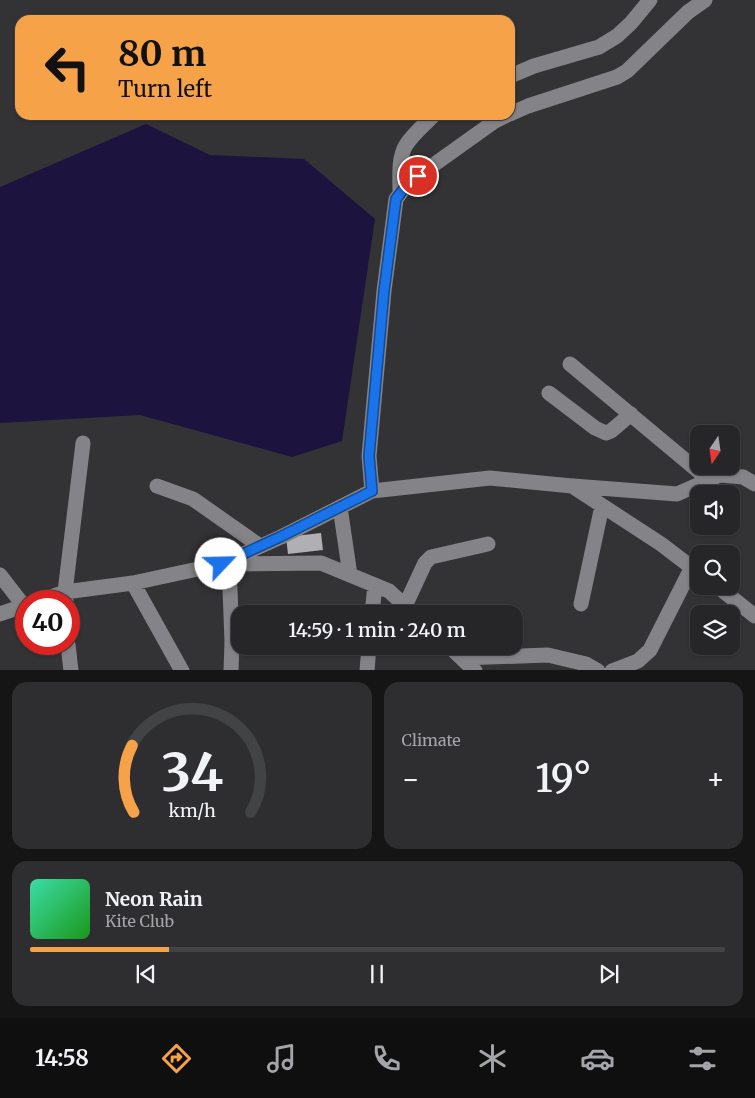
<!DOCTYPE html>
<html lang="en">
<head>
<meta charset="utf-8">
<style>
  :root { --surface:#262628; --page:#2e2e30; --text:#f1f3f6; --muted:#a4a5a8; --line:#424345; --accent:#f6a248 }
  body { margin:0; font-family:Merriweather,serif; background:var(--page); color:var(--text); height:100vh; display:flex; flex-direction:column; font-size:19px; white-space:nowrap }
  * { box-sizing:border-box; margin:0 }
  p { font-size:16px; color:var(--muted) }
  .icon { flex:none; width:28px; height:28px; fill:none; stroke:currentColor; stroke-width:2; stroke-linecap:round; stroke-linejoin:round }
  .map { position:relative; height:670px; overflow:hidden }
  .details { display:flex; flex-direction:column; gap:12px; padding:12px; background:#151516; flex:1 }
  .details>* { flex:none }
  .guide { position:absolute; left:15px; top:15px; width:500px; height:105px; border-radius:15px; box-shadow:0 1px 4px #0004,0 0 0 1px var(--line); background:#f6a248; color:#111; overflow:hidden }
  .needle { width:32px; rotate:193deg }
  .tools { position:absolute; left:690px; top:425px; display:grid; gap:10px }
  .tools a { display:grid; place-items:center; width:50px; height:50px; border-radius:10px; background:var(--surface); box-shadow:0 1px 4px #0004,0 0 0 1px var(--line); font-size:25px }
  .speed { position:absolute; left:15px; top:590px; display:flex; gap:10px; font-size:25px; font-weight:700; text-align:center }
  .speed>* { display:grid; place-content:center; width:65px; height:65px; border-radius:50%; background:var(--surface); box-shadow:0 1px 4px #0004,0 0 0 1px var(--line); line-height:1 }
  .speed .limit { border:8px solid #d22; background:#fff; color:#111 }
  .pin { position:absolute; display:grid; place-items:center; width:42px; height:42px; color:#fff; margin:-21px; border:2px solid #fff; border-radius:50%; box-shadow:0 1px 5px #0007 }
  .me { position:absolute; width:55px; margin:-28px; rotate:66deg; stroke-linejoin:round; filter:drop-shadow(0 0 4px #0008) }
  .turn { display:flex; align-items:center; gap:18px; height:105px; padding:0 20px; font-size:22px }
  .turn .icon { width:65px; height:65px; stroke-width:2.5 }
  .turn b { display:block; font-size:35px; line-height:42px }
  .big { font-size:38px; font-weight:600; line-height:1.1 }
  .details .widget { flex:1; display:flex; flex-direction:column; justify-content:center; gap:8px; min-width:0; padding:0 18px; border-radius:15px; background:var(--page) }
  .details .dial { align-items:center; gap:0 }
  .dial svg { height:130px; overflow:visible; fill:none; stroke:var(--line); stroke-width:7; stroke-linecap:round; text-anchor:middle }
  .dial text { fill:var(--text); stroke:none }
  .song { display:flex; align-items:center; gap:15px }
  .cover { width:60px; height:60px; border-radius:8px; background:linear-gradient(135deg,hsl(160 70% 55%),hsl(120 70% 35%)) }
  .played { height:5px; border-radius:2px; background:linear-gradient(90deg,var(--accent) 20%,var(--line) 20%) }
  .keys { display:flex; justify-content:space-around; direction:ltr }
  .heat { display:flex; justify-content:space-between; align-items:center; font-size:28px; direction:ltr }
  .details .tiles { flex:1; display:grid; gap:12px; grid-template-columns:1fr 1fr }
  .widget:last-child { grid-column:span 2 }
  .trip { position:absolute; left:231px; top:605px; width:292px; height:50px; border-radius:15px; background:var(--surface); box-shadow:0 1px 4px #0004,0 0 0 1px var(--line); font-weight:600; line-height:50px; text-align:center }
  .tab-bar { display:flex; height:80px; justify-content:space-around; align-items:center; background:#0f0f10; color:var(--muted) }
  .tab-bar .icon { width:35px; height:35px }
  .tab-bar .current { color:var(--accent) }
  .tab-bar b { font-size:22px; color:var(--text) }
  .map>svg:first-child { display:block }
  .water { fill:#1c133e }
  .building { fill:#b0b0b4 }
  .lines { fill:none; stroke-linecap:round; stroke-linejoin:round }
  .minor { stroke:#848488; stroke-width:15 }
  .route-casing { stroke:#114b97; stroke-width:12 }
  .route { stroke:#1a73e8; stroke-width:9 }
</style>
</head>
<body>
<div class="map">
<svg width="755" height="671" viewBox="0 0 755 671">
  <rect width="100%" height="100%" fill="#333336"/>
  <!-- water -->
  <path class="water" d="M146,124L210,155L304,159L375,219L342,441L292,457L140,415L0,423V187Z"/>
  <!-- building -->
  <path class="building" d="M321,533L323,550L288,554L286,537Z"/>
  <g class="lines">
    <!-- minor -->
    <path class="minor" d="M510,76L534,66L599,47L617,36L631,23L650,0
      M510,114L528,106L617,77L627,71L688,12L705,0
      M400,193C400,177 398,158 406,145C413,134 425,124 434,115
      M570,364L709,480
      M549,393L595,428L606,433L611,431L631,414
      M157,486L193,499L260,546
      M573,486L677,494L720,475L743,477L755,484
      M372,491L369,456L384,291L396,199L406,186L418,176L495,121L507,115
      M340,507L350,575
      M227,564L321,563L389,591L414,614
      M229,564L232,641L231,671
      M0,575L24,606
      M133,583L182,671
      M717,586L755,616
      M38,601L65,592L133,583L221,564L281,537L372,491L490,478L572,486L661,544L699,573
      M66,601L65,592L83,443
      M581,604L602,506
      M405,606L425,563L431,557L488,544
      M0,614L26,605
      M372,614L375,585
      M68,644L71,671
      M449,646L475,671
      M462,658L548,655L586,664L598,671
      M367,671L369,646
      M612,671L638,661L650,650L692,567"/>
  </g>
  <g class="lines">
    <!-- route casing -->
    <g class="route-casing">
      <path id="route" d="M221,564L280,537L372,491L369,456L384,291L396,199L406,186L418,176"/>
    </g>
    <!-- route -->
    <use href="#route" class="route"/>
  </g>
</svg>
<div class="tools">
<a><svg class="needle" viewBox="-14 -14 28 28"><path d="M0-13l5 13h-10z" fill="#e53935"/><path d="M0 13l5-13h-10z" fill="#a4a5a8"/></svg></a>
<a><svg class="icon" aria-label="sound" viewBox="0 0 24 24"><path d="M4 9h4l5-4v14l-5-4H4zM17 9q2 3 0 6"/></svg></a>
<a><svg class="icon" aria-label="search" viewBox="0 0 24 24"><circle cx="10" cy="10" r="6"/><path d="M15 15l6 6"/></svg></a>
<a><svg class="icon" aria-label="layers" viewBox="0 0 24 24"><path d="M12 4l9 5-9 5-9-5zM3 14l9 5 9-5"/></svg></a>
</div>
<div class="speed"><div class="limit">40</div></div>
<div class="pin" style="left:418px;top:176px;background:#d93025"><svg class="icon" aria-label="arrive" viewBox="0 0 24 24"><path d="M6 21V4h12l-3 4 3 4H6"/></svg></div>
<svg class="me" style="left:221px;top:564px" viewBox="-20 -20 40 40"><circle r="19" fill="#fff"/><path d="M0-13L10 11 0 6-10 11z" fill="#1a73e8"/></svg>
<div class="trip">14:59 · 1 min · 240 m</div>
<div class="guide">
<div class="turn"><svg class="icon" aria-label="left" viewBox="0 0 24 24"><path d="M17 20v-9H6M10 6l-5 5 5 5"/></svg><div><b>80 m</b>Turn left</div></div>
</div>
</div>
<section class="details">
<div class="tiles">
<div class="widget dial"><svg viewBox="0 0 100 80">
<path d="M14 69A42 42 0 1 1 86 69"/>
<path d="M14 69A42 42 0 0 1 13 28" stroke="#f6a248"/>
<text x="50" y="56" font-size="32" font-weight="700">34</text>
<text x="50" y="72" font-size="11">km/h</text>
</svg></div>
<div class="widget"><p>Climate</p>
<div class="heat"><a>−</a><b class="big">19°</b><a>+</a></div>
</div>
<div class="widget">
<div class="song"><i class="cover"></i><div><b>Neon Rain</b><p>Kite Club</p></div></div>
<div class="played"></div>
<div class="keys"><svg class="icon" aria-label="previous" viewBox="0 0 24 24"><path d="M18 5L8 12l10 7zM5 5v14"/></svg><svg class="icon" aria-label="pause" viewBox="0 0 24 24"><path d="M8 5v14M16 5v14"/></svg><svg class="icon" aria-label="next" viewBox="0 0 24 24"><path d="M6 5l10 7-10 7zM19 5v14"/></svg></div>
</div>
</div>
</section>
<nav class="tab-bar">
<b>14:58</b>
<svg class="icon current" aria-label="directions" viewBox="0 0 24 24"><path d="M12 3l9 9-9 9-9-9zM9 14v-3h6M13 9l2 2-2 2"/></svg>
<svg class="icon" aria-label="music" viewBox="0 0 24 24"><path d="M9 18V5l10-2v13"/><circle cx="6" cy="18" r="3"/><circle cx="16" cy="16" r="3"/></svg>
<svg class="icon" aria-label="phone" viewBox="0 0 24 24"><path d="M5 4h4l2 5-3 2q2 4 5 5l2-3 5 2v4C11 20 4 13 5 4z"/></svg>
<svg class="icon" aria-label="climate" viewBox="0 0 24 24"><path d="M12 3v18M4 7l16 10M4 17L20 7"/></svg>
<svg class="icon" aria-label="car" viewBox="0 0 24 24"><path d="M5 17H2v-5l4-1 3-4h7l3 4 3 1v5h-3M9 17h6M6 11h13"/><circle cx="7" cy="17" r="2"/><circle cx="17" cy="17" r="2"/></svg>
<svg class="icon" aria-label="filters" viewBox="0 0 24 24"><path d="M4 7h16M4 17h16"/><circle cx="9" cy="7" r="2"/><circle cx="15" cy="17" r="2"/></svg>
</nav>
</body>
</html>
